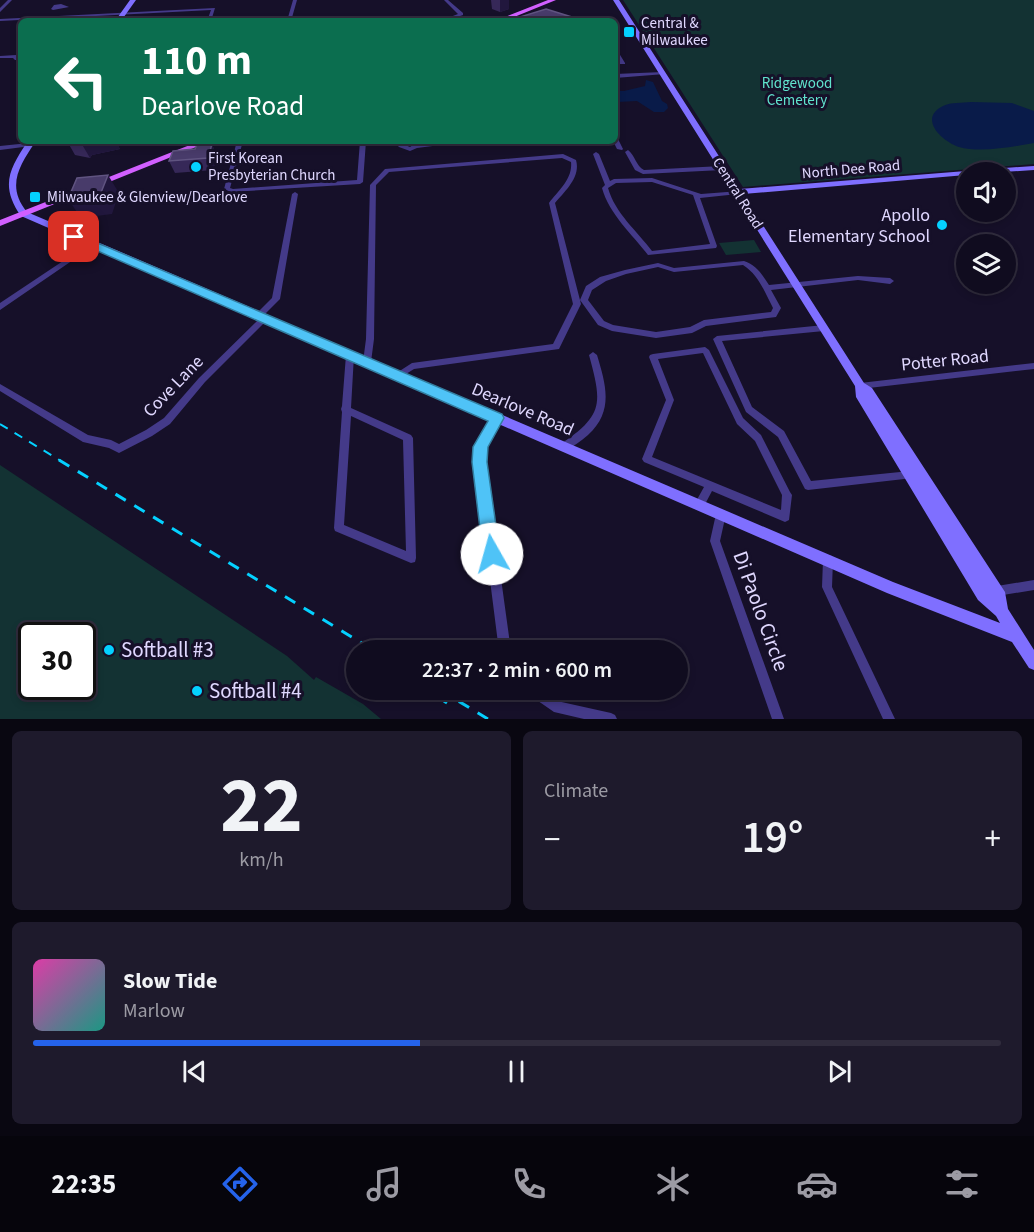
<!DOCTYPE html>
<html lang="en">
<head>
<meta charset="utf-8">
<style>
  :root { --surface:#100c1f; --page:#1e1a2c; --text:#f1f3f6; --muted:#9c9ba4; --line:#302c3d; --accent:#2563eb }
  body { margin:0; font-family:"Source Sans 3",sans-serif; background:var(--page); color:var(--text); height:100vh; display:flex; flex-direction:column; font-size:22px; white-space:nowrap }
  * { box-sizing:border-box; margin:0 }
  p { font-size:20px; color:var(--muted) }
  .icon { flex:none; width:33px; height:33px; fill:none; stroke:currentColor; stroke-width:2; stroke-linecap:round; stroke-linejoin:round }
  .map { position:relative; height:719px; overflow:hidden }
  .side { display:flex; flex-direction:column; gap:12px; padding:12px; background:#090711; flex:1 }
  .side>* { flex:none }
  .top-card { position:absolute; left:18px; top:18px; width:600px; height:126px; border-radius:9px; box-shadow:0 3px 9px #0003,0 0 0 2px var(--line); background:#0b6e4f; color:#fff; overflow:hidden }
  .buttons { position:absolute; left:956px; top:162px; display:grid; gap:12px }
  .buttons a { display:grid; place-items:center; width:60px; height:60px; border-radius:50%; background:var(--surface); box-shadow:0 3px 9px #0003,0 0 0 2px var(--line); font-size:30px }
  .speed { position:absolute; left:18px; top:622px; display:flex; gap:12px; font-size:30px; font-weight:700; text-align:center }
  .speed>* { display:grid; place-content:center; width:78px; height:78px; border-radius:50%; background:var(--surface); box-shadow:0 3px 9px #0003,0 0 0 2px var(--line); line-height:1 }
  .speed .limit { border:3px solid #111; border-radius:9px; background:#fff; color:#111 }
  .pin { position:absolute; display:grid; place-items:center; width:51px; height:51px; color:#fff; margin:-26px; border-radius:12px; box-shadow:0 3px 9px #0006 }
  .me { position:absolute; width:66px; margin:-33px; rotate:353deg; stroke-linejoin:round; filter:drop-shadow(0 0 4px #0008) }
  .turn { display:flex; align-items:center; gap:21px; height:126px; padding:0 24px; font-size:27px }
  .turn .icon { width:78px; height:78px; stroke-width:2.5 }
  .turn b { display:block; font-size:42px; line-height:51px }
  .big { font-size:45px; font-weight:600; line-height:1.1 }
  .side .tile { flex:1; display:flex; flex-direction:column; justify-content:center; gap:9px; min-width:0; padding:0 21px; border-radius:9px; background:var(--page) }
  .side .dial { align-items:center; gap:0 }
  .dial b { font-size:78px; line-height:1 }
  .song { display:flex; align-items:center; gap:18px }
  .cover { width:72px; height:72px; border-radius:9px; background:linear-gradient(135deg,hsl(320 70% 55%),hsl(170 70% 35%)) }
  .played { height:6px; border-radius:3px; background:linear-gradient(90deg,var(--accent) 40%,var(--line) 40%) }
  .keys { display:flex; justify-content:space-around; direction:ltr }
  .heat { display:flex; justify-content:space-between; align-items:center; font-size:33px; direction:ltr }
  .side .tiles { flex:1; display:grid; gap:12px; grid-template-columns:1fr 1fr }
  .tile:last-child { grid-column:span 2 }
  .trip { position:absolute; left:346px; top:640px; width:342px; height:60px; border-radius:30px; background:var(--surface); box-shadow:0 3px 9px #0003,0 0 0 2px var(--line); font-weight:600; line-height:60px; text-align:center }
  .tab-bar { display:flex; height:96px; justify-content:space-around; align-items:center; background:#06050c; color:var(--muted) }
  .tab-bar .icon { width:42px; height:42px }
  .tab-bar .active { color:var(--accent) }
  .tab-bar b { font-size:27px; color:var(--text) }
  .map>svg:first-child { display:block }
  .green { fill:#133233; fill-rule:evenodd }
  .water { fill:#091b49 }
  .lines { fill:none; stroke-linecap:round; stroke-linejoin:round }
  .street { fill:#443a89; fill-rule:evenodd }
  .secondary { fill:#7f6fff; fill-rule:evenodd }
  .primary { fill:#d15fff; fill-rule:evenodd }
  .rail-far1 { stroke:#04d1ff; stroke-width:2; stroke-dasharray:9 8; stroke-linecap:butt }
  .rail { stroke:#04d1ff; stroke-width:3; stroke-dasharray:12 10; stroke-linecap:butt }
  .wall { fill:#362858 }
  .shaded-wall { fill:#21173d }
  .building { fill:#483b6a; stroke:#605481; stroke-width:1.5 }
  .route { fill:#4fc3f7; stroke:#337fa1; stroke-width:1.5 }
  .poi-dot { fill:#04d1ff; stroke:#161029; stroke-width:2 }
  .labels { text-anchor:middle; stroke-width:6; stroke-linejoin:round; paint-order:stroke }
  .far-poi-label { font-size:15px; fill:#e0d8ff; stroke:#161029; text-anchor:start }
  .far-park-label { font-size:15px; fill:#60e3cd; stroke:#161029 }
  .far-street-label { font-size:15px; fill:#e0d8ff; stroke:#161029 }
  .poi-label { font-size:18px; fill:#e0d8ff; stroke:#161029; text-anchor:end }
  .street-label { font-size:18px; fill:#e0d8ff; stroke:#161029 }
  .near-street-label { font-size:21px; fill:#e0d8ff; stroke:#161029 }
  .near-poi-label { font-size:21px; fill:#e0d8ff; stroke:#161029; text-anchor:start }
</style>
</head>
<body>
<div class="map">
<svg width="1034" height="719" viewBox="0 0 1034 719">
  <rect width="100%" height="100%" fill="#161029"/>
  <!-- green -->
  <path class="green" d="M623,0H1034V164L743,187Z
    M754,240L761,252L726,255L719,243Z
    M0,465L287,656L314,680L316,677L363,704L381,719H0ZM32,636H82V687H32Z"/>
  <!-- water -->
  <path class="water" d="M646,80L653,82L662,101L667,104L668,108L664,112H654L637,101L617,102L615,91H624L645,86Z
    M971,102L1012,103L1034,111V143C1012,147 980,153 959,147C941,141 918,118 943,106C951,102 962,103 971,102Z"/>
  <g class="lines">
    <!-- street -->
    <path class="street" d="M8,0H12L0,12V8Z
      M293,0H297L291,21H287Z
      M444,0H448L463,13V15L446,21H440L458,14Z
      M61,4L69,7L53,10L51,9L54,5Z
      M215,8L211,21H207L211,10L0,21V19Z
      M615,50H617L625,63V64H615V62H620L615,55Z
      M16,55L19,59V60H15L13,58H0V56Z
      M663,72L665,73V74L615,78V74Z
      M615,137L618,139L623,149L622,150L617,149L613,141H615Z
      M237,141H243L230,188L233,189L357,180L360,141H366L363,182L360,184L231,192L224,189Z
      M402,141H415L418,144L446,141H522L519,143L492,145L464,142L417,148L410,151L399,147L398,146ZM406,144L413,145L410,147L405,145Z
      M29,143L31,144V146L0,150V146Z
      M628,150C635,155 636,166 644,170L722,166L725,168L722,170L643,174L635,170L625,152Z
      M596,152L599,154L610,181L614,179L652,178L701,194L740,191V193L738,194L700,198L717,246L716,248L648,255C632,234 609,214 602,188L605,185L593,154ZM652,182L693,195L710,244L652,251C637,231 615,213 608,188L616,183Z
      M563,154L576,160C581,177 565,191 555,203L581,304L559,349L414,369L398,379L395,378L394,376L395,374L412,363L553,344L573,304L549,203C558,191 573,179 571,162L562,158L389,172L376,185L374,339L371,362L370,364H364L363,362L366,339L370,185L385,169Z
      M295,192L298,194L280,299L264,315L268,318L267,320L205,382L170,424L152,436L119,453L109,448L83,442L0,391V384L88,435L111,440L119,444L146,430L164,418L199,378L259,319L255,316L256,314L272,298L292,194Z
      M90,243H92L95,245L0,310V303Z
      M744,261C756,265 762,274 769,285L858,276L890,278L894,281L890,284L858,280L771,290L781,308L776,317L706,326L692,333L656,338L612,331L598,325L580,300L586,286L600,277L625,270L658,263L674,268ZM743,265C759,275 765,293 773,308L771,312L704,320L690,327L656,332L613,325L604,321L588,300L592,290L606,281L626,274L658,267L674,272Z
      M824,325L828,328L824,331L722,341L752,407L784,431L811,481L910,471L913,472L915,475L913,478L808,490L805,489L778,437L746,412L713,339L717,336Z
      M705,347L709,350L743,418L761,435L790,492L792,495L789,520L785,522L712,491L703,508L699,510L695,508L694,505L704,487L644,462L642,459L666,400L649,357L650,355L653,354ZM703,353L737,424L755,441L782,495L781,510L652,457L674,400L658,359Z
      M350,352L354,355L351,408L411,435L413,438L416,558L415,562L411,563L335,531L334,528L342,412L341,409L342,406L346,355ZM351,416L403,440L406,551L344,525Z
      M593,352L597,355C606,385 614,411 588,435C581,441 573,447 564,451L561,450L559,447L561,444C604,415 602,403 589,355Z
      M1034,363V369L860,389L857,388L856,386L857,384L860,383Z
      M497,414L500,415L501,418L486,447L485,462L511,651H499L475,462L476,447L494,415Z
      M721,509L725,511L726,514L720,541L784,719H772L710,541L716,514L717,511Z
      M828,555L832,556L833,560L832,587L895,719H883L822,587L823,560L824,556Z
      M1034,580V590L997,596L993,595L992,591L993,587L997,586Z
      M526,690H542L557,701L611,713L615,715L617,719H584L554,712L528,694Z"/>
    <!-- secondary -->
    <path class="secondary" d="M130,0H136L121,21H115Z
      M613,0H619L740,189L966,171L970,172H966V175L743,194L864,383L872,388L1005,592L1008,609L1034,650V670L1029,668L1012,642L887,593L21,216C0,186 9,169 28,141H36C19,166 6,186 27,212L893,582L1000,623L996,616L978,600L856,397L855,386Z
      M1034,166V170L1003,172H973L977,170Z"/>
    <!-- primary -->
    <path class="primary" d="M548,0H556L504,21H495Z
      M200,141H211L0,226V220Z"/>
    <!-- rail-far1 -->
    <path class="rail-far1" d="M0,424L61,461"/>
    <!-- rail -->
    <path class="rail" d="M59,460L375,651
      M425,690L447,703
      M440,690L488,719"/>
  </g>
  <!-- wall -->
  <path class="wall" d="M491,0H509V9L500,12L492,9Z
    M523,16L577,21H523Z
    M67,141H115L120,149L92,155L90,158L75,155Z
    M212,144L217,157L213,170L175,173L169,161L195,149Z"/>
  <!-- shaded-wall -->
  <path class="shaded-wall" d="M500,0H509V9L500,12Z
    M80,141H115L120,149L92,155L90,158Z
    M212,144L217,157L213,170L208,158Z
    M108,175L119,193L112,214L81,218L68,199Z"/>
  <!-- building -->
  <path class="building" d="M546,9L575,18L577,20L574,21H535L523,16Z
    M212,144L208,158L169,161L173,151L195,149L197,145Z
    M108,175L100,195L68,199L77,178Z"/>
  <!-- route -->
  <path class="route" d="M74,233L502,414L504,418L488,447L487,462L500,554L498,560L492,563L486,560L483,554L472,462L473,447L488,421L70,239L69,237Z"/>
  <!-- markers -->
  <g class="poi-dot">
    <rect x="623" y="26" width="12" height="12" rx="3"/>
    <circle cx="196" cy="167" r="6"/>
    <rect x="29" y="191" width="12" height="12" rx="3"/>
    <circle cx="942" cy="225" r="6"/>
    <circle cx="109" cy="650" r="6"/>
    <circle cx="197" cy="691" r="6"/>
  </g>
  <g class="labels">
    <!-- far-poi labels -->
    <g class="far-poi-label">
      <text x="641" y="28">Central &amp;<tspan x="641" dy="17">Milwaukee</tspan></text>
      <text x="208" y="163">First Korean<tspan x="208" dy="17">Presbyterian Church</tspan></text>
      <text x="47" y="202">Milwaukee &amp; Glenview/Dearlove</text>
    </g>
    <!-- far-park labels -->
    <g class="far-park-label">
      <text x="797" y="88">Ridgewood<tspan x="797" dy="17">Cemetery</tspan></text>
    </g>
    <!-- far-street labels -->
    <g class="far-street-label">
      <text transform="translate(851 169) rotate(-5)" y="5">North Dee Road</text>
      <text transform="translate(738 193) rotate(58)" y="5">Central Road</text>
    </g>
    <!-- poi labels -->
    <g class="poi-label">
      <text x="930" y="221">Apollo<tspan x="930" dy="21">Elementary School</tspan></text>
    </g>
    <!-- street labels -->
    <g class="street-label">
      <text transform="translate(945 360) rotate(-6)" y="6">Potter Road</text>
      <text transform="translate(173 386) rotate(-46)" y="6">Cove Lane</text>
      <text transform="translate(523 409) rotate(23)" y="6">Dearlove Road</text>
    </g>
    <!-- near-street labels -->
    <g class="near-street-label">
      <text transform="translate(761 611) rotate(70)" y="7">Di Paolo Circle</text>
    </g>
    <!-- near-poi labels -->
    <g class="near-poi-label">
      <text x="121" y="657">Softball #3</text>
      <text x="209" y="698">Softball #4</text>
    </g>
  </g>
</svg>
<div class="buttons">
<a><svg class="icon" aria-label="sound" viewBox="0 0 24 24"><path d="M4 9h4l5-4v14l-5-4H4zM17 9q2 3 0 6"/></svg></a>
<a><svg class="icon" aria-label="layers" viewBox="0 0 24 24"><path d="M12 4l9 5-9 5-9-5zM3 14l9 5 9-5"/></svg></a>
</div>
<div class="speed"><div class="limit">30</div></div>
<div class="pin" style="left:74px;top:237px;background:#d93025"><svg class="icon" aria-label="arrive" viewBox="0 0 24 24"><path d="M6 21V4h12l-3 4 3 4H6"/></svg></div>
<svg class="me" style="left:492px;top:554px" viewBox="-20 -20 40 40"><circle r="19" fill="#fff"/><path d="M0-13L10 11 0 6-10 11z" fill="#4fc3f7"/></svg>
<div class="trip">22:37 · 2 min · 600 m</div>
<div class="top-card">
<div class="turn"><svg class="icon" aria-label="left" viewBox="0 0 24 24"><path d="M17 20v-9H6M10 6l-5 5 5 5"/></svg><div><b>110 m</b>Dearlove Road</div></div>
</div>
</div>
<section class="side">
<div class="tiles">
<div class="tile dial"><b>22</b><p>km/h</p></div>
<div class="tile"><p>Climate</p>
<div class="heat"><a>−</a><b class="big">19°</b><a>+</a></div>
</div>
<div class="tile">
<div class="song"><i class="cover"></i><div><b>Slow Tide</b><p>Marlow</p></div></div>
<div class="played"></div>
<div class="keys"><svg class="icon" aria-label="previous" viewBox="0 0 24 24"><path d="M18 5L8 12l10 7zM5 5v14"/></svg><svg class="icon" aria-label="pause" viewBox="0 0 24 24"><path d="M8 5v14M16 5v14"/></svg><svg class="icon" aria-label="next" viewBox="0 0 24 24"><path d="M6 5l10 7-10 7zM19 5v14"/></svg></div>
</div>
</div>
</section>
<nav class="tab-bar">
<b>22:35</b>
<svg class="icon active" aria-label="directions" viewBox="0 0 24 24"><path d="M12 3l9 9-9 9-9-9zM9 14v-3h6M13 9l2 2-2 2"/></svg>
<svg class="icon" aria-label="music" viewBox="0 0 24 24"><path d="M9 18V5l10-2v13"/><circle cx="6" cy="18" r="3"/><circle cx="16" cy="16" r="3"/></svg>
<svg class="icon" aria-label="phone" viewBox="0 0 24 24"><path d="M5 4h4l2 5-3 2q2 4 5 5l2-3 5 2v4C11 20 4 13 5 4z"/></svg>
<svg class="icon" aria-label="climate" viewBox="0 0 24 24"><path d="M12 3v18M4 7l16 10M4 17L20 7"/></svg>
<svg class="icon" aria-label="car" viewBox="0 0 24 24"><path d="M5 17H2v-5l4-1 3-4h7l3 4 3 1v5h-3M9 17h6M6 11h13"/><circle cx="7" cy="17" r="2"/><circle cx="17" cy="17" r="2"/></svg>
<svg class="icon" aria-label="filters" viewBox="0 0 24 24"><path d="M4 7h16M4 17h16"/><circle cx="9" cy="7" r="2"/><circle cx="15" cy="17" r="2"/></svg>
</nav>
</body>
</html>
